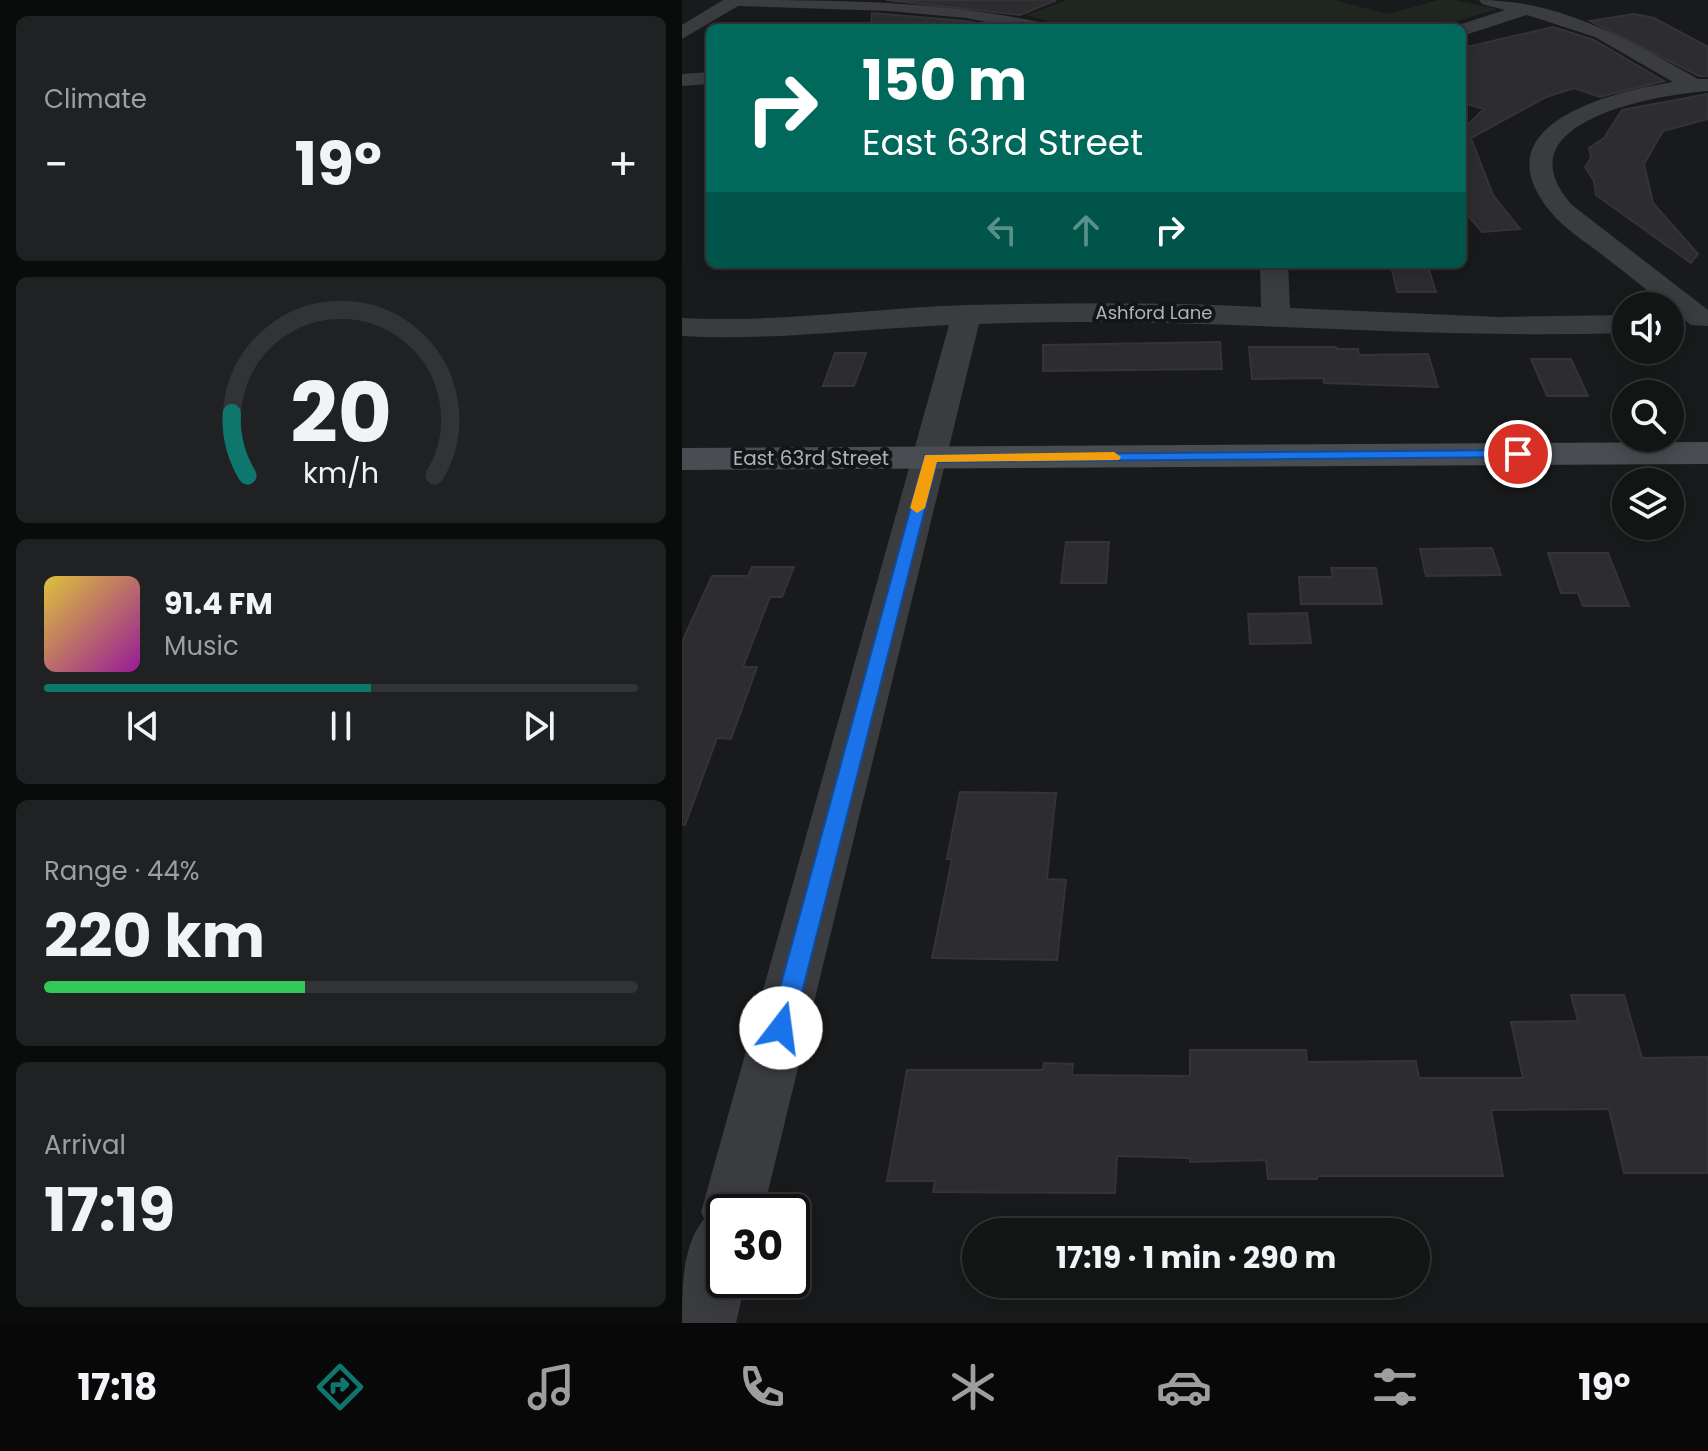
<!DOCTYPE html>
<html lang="en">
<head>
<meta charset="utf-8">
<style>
  :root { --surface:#131414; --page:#202122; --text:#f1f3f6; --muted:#9d9ea0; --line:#323334; --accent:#0f766e }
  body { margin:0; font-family:Poppins,sans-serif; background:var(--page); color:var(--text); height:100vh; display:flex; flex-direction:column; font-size:30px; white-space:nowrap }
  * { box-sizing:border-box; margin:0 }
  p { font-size:26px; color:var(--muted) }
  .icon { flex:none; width:44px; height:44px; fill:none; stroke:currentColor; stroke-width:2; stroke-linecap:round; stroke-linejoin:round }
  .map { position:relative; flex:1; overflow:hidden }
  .panel { display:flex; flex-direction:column; gap:16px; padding:16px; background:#0a0b0b; width:682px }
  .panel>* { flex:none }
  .hud { position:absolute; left:24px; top:24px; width:760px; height:244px; border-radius:12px; box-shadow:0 4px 20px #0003,0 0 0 2px var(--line); background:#00695c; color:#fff; overflow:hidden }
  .controls { position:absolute; left:930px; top:292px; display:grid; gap:16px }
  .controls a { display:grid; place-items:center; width:72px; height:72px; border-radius:50%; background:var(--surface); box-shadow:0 4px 20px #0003,0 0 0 2px var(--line); font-size:40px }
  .speed { position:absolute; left:24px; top:1194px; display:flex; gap:16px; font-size:40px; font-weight:700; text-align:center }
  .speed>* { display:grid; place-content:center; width:104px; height:104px; border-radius:50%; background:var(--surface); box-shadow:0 4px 20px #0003,0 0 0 2px var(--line); line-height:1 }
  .speed .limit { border:4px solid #111; border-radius:12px; background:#fff; color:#111 }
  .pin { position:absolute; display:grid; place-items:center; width:68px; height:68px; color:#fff; margin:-34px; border:4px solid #fff; border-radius:50%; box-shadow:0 2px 8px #0007 }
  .me { position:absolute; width:88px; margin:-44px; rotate:15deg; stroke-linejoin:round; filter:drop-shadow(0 0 6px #0008) }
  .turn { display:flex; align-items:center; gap:28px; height:168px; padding:0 24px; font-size:36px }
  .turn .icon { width:104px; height:104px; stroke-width:2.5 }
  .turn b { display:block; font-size:56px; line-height:68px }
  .lanes { display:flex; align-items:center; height:76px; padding:0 24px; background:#0003; justify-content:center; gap:40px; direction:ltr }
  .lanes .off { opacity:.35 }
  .big { font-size:60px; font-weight:700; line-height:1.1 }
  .panel .tile { flex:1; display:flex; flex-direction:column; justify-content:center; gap:12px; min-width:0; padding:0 28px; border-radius:12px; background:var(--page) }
  .panel .dial { align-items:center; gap:0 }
  .dial svg { height:208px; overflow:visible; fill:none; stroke:var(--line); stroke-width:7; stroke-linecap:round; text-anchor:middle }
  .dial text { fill:var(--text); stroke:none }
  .song { display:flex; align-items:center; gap:24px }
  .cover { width:96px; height:96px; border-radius:12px; background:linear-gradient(135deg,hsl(50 70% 55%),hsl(300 70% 35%)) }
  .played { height:8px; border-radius:4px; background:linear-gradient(90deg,var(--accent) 55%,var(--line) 55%) }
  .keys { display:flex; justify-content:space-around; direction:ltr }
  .heat { display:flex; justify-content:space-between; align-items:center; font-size:44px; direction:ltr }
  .charge { height:12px; border-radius:6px; background:linear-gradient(90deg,#34c759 44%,var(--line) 0) }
  .trip { position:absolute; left:280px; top:1218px; width:468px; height:80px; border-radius:40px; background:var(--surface); box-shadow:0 4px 20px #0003,0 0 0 2px var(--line); font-weight:700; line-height:80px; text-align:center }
  .dock { display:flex; height:128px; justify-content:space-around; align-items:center; background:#080808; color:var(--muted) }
  .dock .icon { width:56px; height:56px }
  .dock .on { color:var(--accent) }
  .dock b { font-size:36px; color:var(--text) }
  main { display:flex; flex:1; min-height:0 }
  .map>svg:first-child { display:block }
  .green { fill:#202620 }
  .building { fill:#2d2d2f; stroke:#343437; stroke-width:2 }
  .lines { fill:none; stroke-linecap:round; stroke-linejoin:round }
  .street { fill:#3b3c40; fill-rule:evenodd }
  .secondary { fill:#494c50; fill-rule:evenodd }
  .route { fill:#1a73e8; stroke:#114b97; stroke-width:2 }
  .slow { fill:#f59e0b }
  .labels { text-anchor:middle; stroke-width:8; stroke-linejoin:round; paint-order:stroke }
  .far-street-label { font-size:18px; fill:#adb3ba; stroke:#141516 }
  .street-label { font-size:20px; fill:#adb3ba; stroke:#141516 }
</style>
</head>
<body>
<main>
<section class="panel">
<div class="tile"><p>Climate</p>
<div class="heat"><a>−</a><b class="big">19°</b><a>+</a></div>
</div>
<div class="tile dial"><svg viewBox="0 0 100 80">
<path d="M14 69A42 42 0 1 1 86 69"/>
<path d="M14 69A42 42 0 0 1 8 45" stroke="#0f766e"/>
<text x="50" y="56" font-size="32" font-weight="700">20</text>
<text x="50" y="72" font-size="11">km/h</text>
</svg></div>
<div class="tile">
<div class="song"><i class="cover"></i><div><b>91.4 FM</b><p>Music</p></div></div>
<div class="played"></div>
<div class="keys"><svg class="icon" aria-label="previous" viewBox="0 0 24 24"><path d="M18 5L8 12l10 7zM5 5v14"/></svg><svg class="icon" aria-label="pause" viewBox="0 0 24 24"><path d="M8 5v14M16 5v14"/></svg><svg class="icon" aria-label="next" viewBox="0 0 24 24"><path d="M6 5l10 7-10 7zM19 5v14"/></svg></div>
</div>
<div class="tile"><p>Range · 44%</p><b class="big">220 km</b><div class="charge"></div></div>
<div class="tile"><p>Arrival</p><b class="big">17:19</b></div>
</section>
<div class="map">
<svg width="1026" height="1323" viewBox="0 0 1026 1323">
  <rect width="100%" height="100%" fill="#191a1b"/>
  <!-- green -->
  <path class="green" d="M385,0H652L706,14L756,0H773L815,9L752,28H393L344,15Z"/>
  <!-- building -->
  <path class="building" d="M204,0H372L373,1L338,15Z
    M190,13L284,21L311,26H189Z
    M952,14L972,18L1026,47V76H1017L908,21Z
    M871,27L912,40L982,81L918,97L892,88L864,97L789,138L811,195L838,229L800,232L780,209V121L784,126L802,109L780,103V48Z
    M1026,94V119L981,131L962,164L971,203L1016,254L1009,263L914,195L912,181L903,167L909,158L907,148L922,138L940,110Z
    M709,266H746L754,292H715Z
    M538,342L540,369L361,371V345Z
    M567,347H654L655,349H676L677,355L746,354L756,387L642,383L641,378L570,379Z
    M153,353H184L172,386H141Z
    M849,359H889L906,396H865Z
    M384,542H427L424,583H379Z
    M810,548L819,575L744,576L738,549Z
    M866,553H926L947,606H901L896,593H879Z
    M70,567H112L100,597H88L61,667H75L49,739L35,738L3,825L0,824V642L30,576H66Z
    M649,568H694L700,604H619L617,577H651Z
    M625,613L629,643L568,644L566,614Z
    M278,792L374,793L365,879L384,880L375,960L250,958L270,859H265Z
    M889,995H942L960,1058L1026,1057V1173H942L927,1109L809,1110L821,1176H635V1179H586L584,1160L508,1162V1158L435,1156L433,1193L251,1192L253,1181H205L225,1070H361L362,1063L391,1064L390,1075L508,1076V1050H624L625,1062L734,1061L737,1078H841L829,1022L896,1021Z"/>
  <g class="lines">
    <!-- street -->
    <path class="street" d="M41,0C151,0 258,0 366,24L369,28H335L284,18L207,11L56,6L0,39V25Z
      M797,0C879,0 947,40 1016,79H1026V91C973,95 816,122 890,205L1026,310V326L1009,325C981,303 953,280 923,257C904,242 882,229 867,210C798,124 929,92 991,82L913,37L845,15L780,36V28H772L773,26L823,10L800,4Z
      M28,72V84L0,86V74Z
      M578,264H606L608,308L817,317L944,315V333C728,340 513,315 297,324L81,1212H42V1280H64L54,1323H0C0,1290 0,1245 22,1219L19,1212L267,325C178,329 90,341 0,336V318C96,323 191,308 286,305C384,303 482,302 579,307Z"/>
    <!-- secondary -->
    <path class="secondary" d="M1026,442V464L0,470V448Z"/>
  </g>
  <!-- route -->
  <path class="route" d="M836,450L841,451V457L255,462L111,1028L107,1035L99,1038L90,1035L87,1028L243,455Z"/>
  <!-- slow -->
  <path class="slow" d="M432,452L439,457L437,460L255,462L243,508L235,513L228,508L243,455Z"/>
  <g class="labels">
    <!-- far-street labels -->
    <g class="far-street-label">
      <text x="472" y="319">Ashford Lane</text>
    </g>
    <!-- street labels -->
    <g class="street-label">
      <text x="129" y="465">East 63rd Street</text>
    </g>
  </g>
</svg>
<div class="controls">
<a><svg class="icon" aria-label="sound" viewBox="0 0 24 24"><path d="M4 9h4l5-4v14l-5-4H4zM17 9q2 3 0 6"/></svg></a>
<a><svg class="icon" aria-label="search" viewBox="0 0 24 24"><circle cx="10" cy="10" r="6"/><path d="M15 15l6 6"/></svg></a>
<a><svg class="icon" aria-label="layers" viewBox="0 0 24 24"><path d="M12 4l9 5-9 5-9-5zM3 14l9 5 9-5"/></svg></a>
</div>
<div class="speed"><div class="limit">30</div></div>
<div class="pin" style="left:836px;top:454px;background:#d93025"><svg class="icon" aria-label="arrive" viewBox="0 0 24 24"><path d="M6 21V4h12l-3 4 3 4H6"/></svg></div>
<svg class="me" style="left:99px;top:1028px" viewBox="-20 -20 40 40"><circle r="19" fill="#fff"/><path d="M0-13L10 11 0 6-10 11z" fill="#1a73e8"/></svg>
<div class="trip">17:19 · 1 min · 290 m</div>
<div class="hud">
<div class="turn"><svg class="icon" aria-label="right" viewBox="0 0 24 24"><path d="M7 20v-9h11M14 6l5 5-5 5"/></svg><div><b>150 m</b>East 63rd Street</div></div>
<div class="lanes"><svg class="icon off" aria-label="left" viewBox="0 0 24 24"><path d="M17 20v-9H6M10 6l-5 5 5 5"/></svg><svg class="icon off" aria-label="ahead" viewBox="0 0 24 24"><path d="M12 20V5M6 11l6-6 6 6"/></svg><svg class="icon" aria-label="right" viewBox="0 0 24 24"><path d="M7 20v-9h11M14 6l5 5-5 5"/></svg></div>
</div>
</div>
</main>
<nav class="dock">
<b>17:18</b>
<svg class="icon on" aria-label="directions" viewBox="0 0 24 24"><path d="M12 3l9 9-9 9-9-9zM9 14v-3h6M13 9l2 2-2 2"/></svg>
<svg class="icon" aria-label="music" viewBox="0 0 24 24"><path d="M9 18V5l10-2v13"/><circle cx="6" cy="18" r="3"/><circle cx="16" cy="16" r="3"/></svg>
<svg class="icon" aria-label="phone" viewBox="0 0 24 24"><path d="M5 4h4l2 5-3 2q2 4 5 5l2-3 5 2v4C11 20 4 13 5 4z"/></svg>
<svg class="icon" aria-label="climate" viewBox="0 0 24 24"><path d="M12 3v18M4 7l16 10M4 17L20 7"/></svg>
<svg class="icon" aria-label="car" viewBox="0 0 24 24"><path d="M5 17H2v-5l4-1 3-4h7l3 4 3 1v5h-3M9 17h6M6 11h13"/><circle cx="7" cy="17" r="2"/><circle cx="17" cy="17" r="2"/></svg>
<svg class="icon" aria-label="filters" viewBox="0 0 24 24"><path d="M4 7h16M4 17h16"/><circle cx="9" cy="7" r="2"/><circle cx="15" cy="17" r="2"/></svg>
<b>19°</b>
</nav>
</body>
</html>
